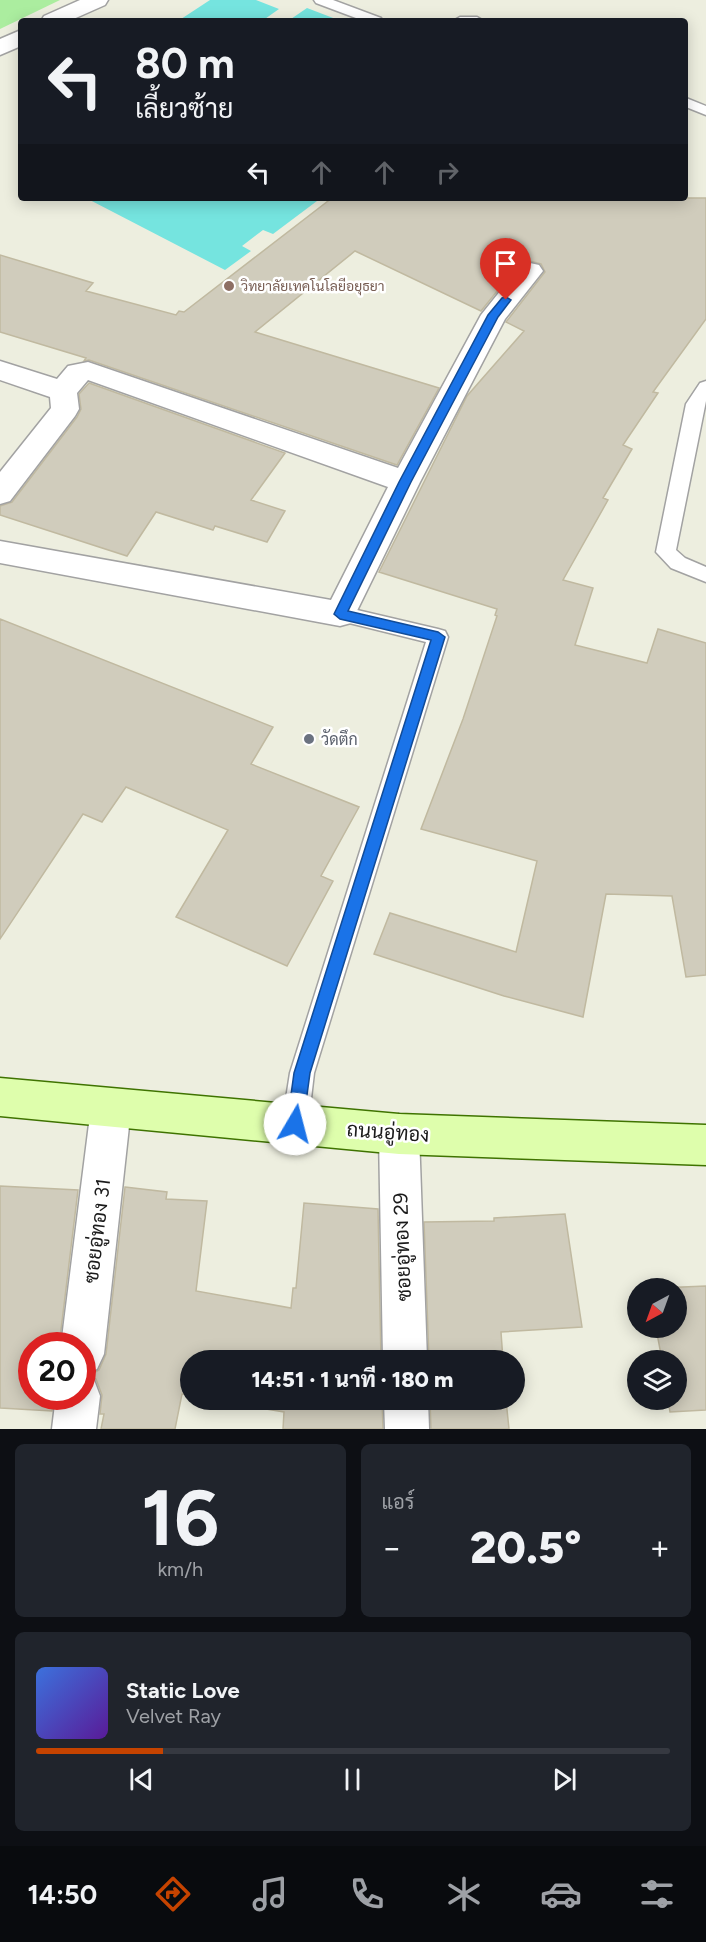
<!DOCTYPE html>
<html lang="th">
<head>
<meta charset="utf-8">
<style>
  :root { --surface:#171b24; --page:#20242c; --text:#f1f3f6; --muted:#9ea1a6; --line:#363941; --accent:#c54300 }
  body { margin:0; font-family:Figtree,Sarabun,sans-serif; background:var(--page); color:var(--text); height:100vh; display:flex; flex-direction:column; font-size:22px; white-space:nowrap }
  * { box-sizing:border-box; margin:0 }
  p { font-size:20px; color:var(--muted) }
  .icon { flex:none; width:33px; height:33px; fill:none; stroke:currentColor; stroke-width:2; stroke-linecap:round; stroke-linejoin:round }
  .map { position:relative; height:1429px; overflow:hidden }
  .drawer { display:flex; flex-direction:column; gap:15px; padding:15px; background:#0d0f14; flex:1 }
  .drawer>* { flex:none }
  .hud { position:absolute; left:18px; top:18px; width:670px; height:183px; border-radius:6px; box-shadow:0 3px 15px #0003; background:#171b24; color:var(--text); overflow:hidden }
  .needle { width:39px; rotate:221deg }
  .fabs { position:absolute; left:627px; top:1278px; display:grid; gap:12px }
  .fabs a { display:grid; place-items:center; width:60px; height:60px; border-radius:50%; background:var(--surface); box-shadow:0 3px 15px #0003; font-size:30px }
  .speed { position:absolute; left:18px; top:1332px; display:flex; gap:12px; font-size:30px; font-weight:700; text-align:center }
  .speed>* { display:grid; place-content:center; width:78px; height:78px; border-radius:50%; background:var(--surface); box-shadow:0 3px 15px #0003; line-height:1 }
  .speed .limit { border:9px solid #d22; background:#fff; color:#111 }
  .pin { position:absolute; display:grid; place-items:center; width:51px; height:51px; color:#fff; margin:-62px -26px; border-radius:50% 50% 50% 0; rotate:-45deg; box-shadow:0 0 6px #0007 }
  .pin .icon { rotate:45deg }
  .me { position:absolute; width:66px; margin:-33px; rotate:8deg; stroke-linejoin:round; filter:drop-shadow(0 0 4px #0008) }
  .turn { display:flex; align-items:center; gap:21px; height:126px; padding:0 18px; font-size:27px }
  .turn .icon { width:78px; height:78px; stroke-width:2.5 }
  .turn b { display:block; font-size:42px; line-height:51px }
  .lanes { display:flex; align-items:center; height:57px; padding:0 18px; background:#0003; justify-content:center; gap:30px; direction:ltr }
  .lanes .off { opacity:.35 }
  .big { font-size:45px; font-weight:800; line-height:1.1 }
  .drawer .widget { flex:1; display:flex; flex-direction:column; justify-content:center; gap:9px; min-width:0; padding:0 21px; border-radius:9px; background:var(--page) }
  .drawer .dial { align-items:center; gap:0 }
  .dial b { font-size:78px; line-height:1 }
  .song { display:flex; align-items:center; gap:18px }
  .cover { width:72px; height:72px; border-radius:9px; background:linear-gradient(135deg,hsl(220 70% 55%),hsl(270 70% 35%)) }
  .played { height:6px; border-radius:3px; background:linear-gradient(90deg,var(--accent) 20%,var(--line) 20%) }
  .keys { display:flex; justify-content:space-around; direction:ltr }
  .heat { display:flex; justify-content:space-between; align-items:center; font-size:33px; direction:ltr }
  .drawer .tiles { flex:1; display:grid; gap:15px; grid-template-columns:1fr 1fr }
  .widget:last-child { grid-column:span 2 }
  .trip { position:absolute; left:180px; top:1350px; width:345px; height:60px; border-radius:30px; background:var(--surface); box-shadow:0 3px 15px #0003; font-weight:800; line-height:60px; text-align:center }
  .tab-bar { display:flex; height:96px; justify-content:space-around; align-items:center; background:#090b0e; color:var(--muted) }
  .tab-bar .icon { width:42px; height:42px }
  .tab-bar .current { color:var(--accent) }
  .tab-bar b { font-size:27px; color:var(--text) }
  .map>svg:first-child { display:block }
  .grass { fill:#abed9f }
  .pitch { fill:#75e4df }
  .building { fill:#d0ccbc; stroke:#c0b9a0; stroke-width:1.5 }
  .lines { fill:none; stroke-linecap:round; stroke-linejoin:round }
  .service-casing { stroke:#a2a2a2; stroke-width:3 }
  .minor-casing { stroke:#a2a2a2; stroke-width:3 }
  .secondary-casing { stroke:#3f7300; stroke-width:3 }
  .service { fill:#fff; fill-rule:evenodd }
  .minor { fill:#fff; fill-rule:evenodd }
  .secondary { fill:#defeac; fill-rule:evenodd }
  .route { fill:#1a73e8; stroke:#114b97; stroke-width:1.5 }
  .education-dot { fill:#8d6e63; stroke:#fff; stroke-width:2 }
  .worship-dot { fill:#6b7280; stroke:#fff; stroke-width:2 }
  .labels { text-anchor:middle; stroke-width:5; stroke-linejoin:round; paint-order:stroke }
  .far-education-label { font-size:14px; fill:#785e54; stroke:#fff; text-anchor:start }
  .worship-label { font-size:16px; fill:#5b616d; stroke:#fff; text-anchor:start }
  .near-street-label { font-size:20px; fill:#1b1b1b; stroke:#fff }
</style>
</head>
<body>
<div class="map">
<svg width="706" height="1429" viewBox="0 0 706 1429">
  <rect width="100%" height="100%" fill="#edeedf"/>
  <!-- grass -->
  <path class="grass" d="M0,0H60L0,29Z"/>
  <!-- pitch -->
  <path class="pitch" d="M210,0H256L279,9L262,21H178Z
    M307,8L341,21H288Z
    M86,198H321L273,234L263,230L242,246L251,251L225,270Z"/>
  <!-- building -->
  <path class="building" d="M332,198H706V319L653,392L658,393L623,445L632,449L603,498L608,500L563,580L593,588L575,645L647,663L658,629L706,643V975L686,977L672,896L606,894L583,1017L504,996L374,954L390,913L516,952L537,861L421,829L463,719L497,616L495,615L497,609L379,572L467,396L524,331L506,322L545,272L541,264L530,261L519,264L481,311L355,251L255,332L439,388L397,465L89,360L84,361L86,358L0,332V255L93,283L86,291L176,315L179,311L184,312Z
    M89,383L285,453L251,500L285,511L267,542L215,526L213,530L156,512L127,556L0,515V506L12,502L77,417L81,409L79,394Z
    M0,619L273,727L251,764L359,807L321,876L333,881L287,966L176,917L228,830L126,787L102,822L83,814L0,939Z
    M0,1186L78,1190L59,1346H32V1396H54L52,1411L0,1408Z
    M125,1187L167,1192L166,1199L207,1201L196,1291L291,1308L293,1288H296L304,1203L378,1209L381,1360H190V1395L182,1394L175,1429H101L104,1414H100L102,1395L96,1379L88,1376L99,1370L106,1354Z
    M565,1214L582,1327L501,1332L503,1360H429L424,1222L494,1221V1218Z
    M706,1286V1410L670,1412L668,1400H676V1360H662L656,1328H676V1288H659Z
    M213,1400H382L383,1429H283L284,1412Z
    M430,1400H506L509,1429H431Z"/>
  <g class="lines">
    <!-- service casing -->
    <g class="service-casing">
      <path id="service" d="M314,0H333L381,18L383,21H364L316,3Z
        M460,17H477L484,21H453Z
        M686,98L706,106V115L686,107Z
        M706,381V401L676,550L685,558L706,567V582L671,568L656,552L686,404L700,383Z
        M340,606L438,629L445,631L448,637L314,1073L308,1124L304,1133L295,1136L286,1133L282,1124L290,1073L426,642L333,619L330,614L333,609Z"/>
    </g>
    <!-- minor casing -->
    <g class="minor-casing">
      <path id="minor" d="M80,0H108L105,5L69,21H41L44,16Z
        M21,30V46L0,55V39Z
        M530,263L539,265L543,271L505,319L420,482L351,623L340,626L0,563V541L331,600L388,487L88,380L77,393L79,409L75,416L10,501L0,504V472L51,408L50,397L0,380V361L57,379L68,366L88,362L398,468L481,315L521,265Z
        M111,1089L125,1094L131,1108L104,1354L97,1369L82,1376V1346H61L91,1108L97,1094Z
        M399,1114L413,1120L419,1134L427,1360H383L379,1134L385,1120Z
        M82,1376L94,1380L100,1396L96,1429H52L56,1396H82Z
        M384,1400H428L429,1429H385Z"/>
    </g>
    <!-- secondary casing -->
    <g class="secondary-casing">
      <path id="secondary" d="M0,1078L399,1114L706,1125V1165L399,1154L0,1116Z"/>
    </g>
    <!-- service -->
    <use href="#service" class="service"/>
    <!-- minor -->
    <use href="#minor" class="minor"/>
    <!-- secondary -->
    <use href="#secondary" class="secondary"/>
  </g>
  <!-- route -->
  <path class="route" d="M506,297L511,300L498,317L488,336L411,482L348,611L438,632L445,637L310,1073L303,1124L301,1130L295,1132L289,1130L287,1124L294,1073L431,640L340,619L334,614L399,482L488,315L502,298Z"/>
  <!-- markers -->
  <circle class="education-dot" cx="229" cy="286" r="6"/>
  <circle class="worship-dot" cx="309" cy="739" r="6"/>
  <g class="labels">
    <!-- far-education labels -->
    <g class="far-education-label">
      <text x="241" y="291">วิทยาลัยเทคโนโลยีอยุธยา</text>
    </g>
    <!-- worship labels -->
    <g class="worship-label">
      <text x="321" y="745">วัดตึก</text>
    </g>
    <!-- near-street labels -->
    <g class="near-street-label">
      <text transform="translate(388 1132) rotate(4)" y="7">ถนนอู่ทอง</text>
      <text transform="translate(97 1231) rotate(-83)" y="7">ซอยอู่ทอง 31</text>
      <text transform="translate(402 1247) rotate(-92)" y="7">ซอยอู่ทอง 29</text>
    </g>
  </g>
</svg>
<div class="fabs">
<a><svg class="needle" viewBox="-14 -14 28 28"><path d="M0-13l5 13h-10z" fill="#e53935"/><path d="M0 13l5-13h-10z" fill="#9ea1a6"/></svg></a>
<a><svg class="icon" aria-label="layers" viewBox="0 0 24 24"><path d="M12 4l9 5-9 5-9-5zM3 14l9 5 9-5"/></svg></a>
</div>
<div class="speed"><div class="limit">20</div></div>
<div class="pin" style="left:506px;top:300px;background:#d93025"><svg class="icon" aria-label="arrive" viewBox="0 0 24 24"><path d="M6 21V4h12l-3 4 3 4H6"/></svg></div>
<svg class="me" style="left:295px;top:1124px" viewBox="-20 -20 40 40"><circle r="19" fill="#fff"/><path d="M0-13L10 11 0 6-10 11z" fill="#1a73e8"/></svg>
<div class="trip">14:51 · 1 นาที · 180 m</div>
<div class="hud">
<div class="turn"><svg class="icon" aria-label="left" viewBox="0 0 24 24"><path d="M17 20v-9H6M10 6l-5 5 5 5"/></svg><div><b>80 m</b>เลี้ยวซ้าย</div></div>
<div class="lanes"><svg class="icon" aria-label="left" viewBox="0 0 24 24"><path d="M17 20v-9H6M10 6l-5 5 5 5"/></svg><svg class="icon off" aria-label="ahead" viewBox="0 0 24 24"><path d="M12 20V5M6 11l6-6 6 6"/></svg><svg class="icon off" aria-label="ahead" viewBox="0 0 24 24"><path d="M12 20V5M6 11l6-6 6 6"/></svg><svg class="icon off" aria-label="right" viewBox="0 0 24 24"><path d="M7 20v-9h11M14 6l5 5-5 5"/></svg></div>
</div>
</div>
<section class="drawer">
<div class="tiles">
<div class="widget dial"><b>16</b><p>km/h</p></div>
<div class="widget"><p>แอร์</p>
<div class="heat"><a>−</a><b class="big">20.5°</b><a>+</a></div>
</div>
<div class="widget">
<div class="song"><i class="cover"></i><div><b>Static Love</b><p>Velvet Ray</p></div></div>
<div class="played"></div>
<div class="keys"><svg class="icon" aria-label="previous" viewBox="0 0 24 24"><path d="M18 5L8 12l10 7zM5 5v14"/></svg><svg class="icon" aria-label="pause" viewBox="0 0 24 24"><path d="M8 5v14M16 5v14"/></svg><svg class="icon" aria-label="next" viewBox="0 0 24 24"><path d="M6 5l10 7-10 7zM19 5v14"/></svg></div>
</div>
</div>
</section>
<nav class="tab-bar">
<b>14:50</b>
<svg class="icon current" aria-label="directions" viewBox="0 0 24 24"><path d="M12 3l9 9-9 9-9-9zM9 14v-3h6M13 9l2 2-2 2"/></svg>
<svg class="icon" aria-label="music" viewBox="0 0 24 24"><path d="M9 18V5l10-2v13"/><circle cx="6" cy="18" r="3"/><circle cx="16" cy="16" r="3"/></svg>
<svg class="icon" aria-label="phone" viewBox="0 0 24 24"><path d="M5 4h4l2 5-3 2q2 4 5 5l2-3 5 2v4C11 20 4 13 5 4z"/></svg>
<svg class="icon" aria-label="climate" viewBox="0 0 24 24"><path d="M12 3v18M4 7l16 10M4 17L20 7"/></svg>
<svg class="icon" aria-label="car" viewBox="0 0 24 24"><path d="M5 17H2v-5l4-1 3-4h7l3 4 3 1v5h-3M9 17h6M6 11h13"/><circle cx="7" cy="17" r="2"/><circle cx="17" cy="17" r="2"/></svg>
<svg class="icon" aria-label="filters" viewBox="0 0 24 24"><path d="M4 7h16M4 17h16"/><circle cx="9" cy="7" r="2"/><circle cx="15" cy="17" r="2"/></svg>
</nav>
</body>
</html>
